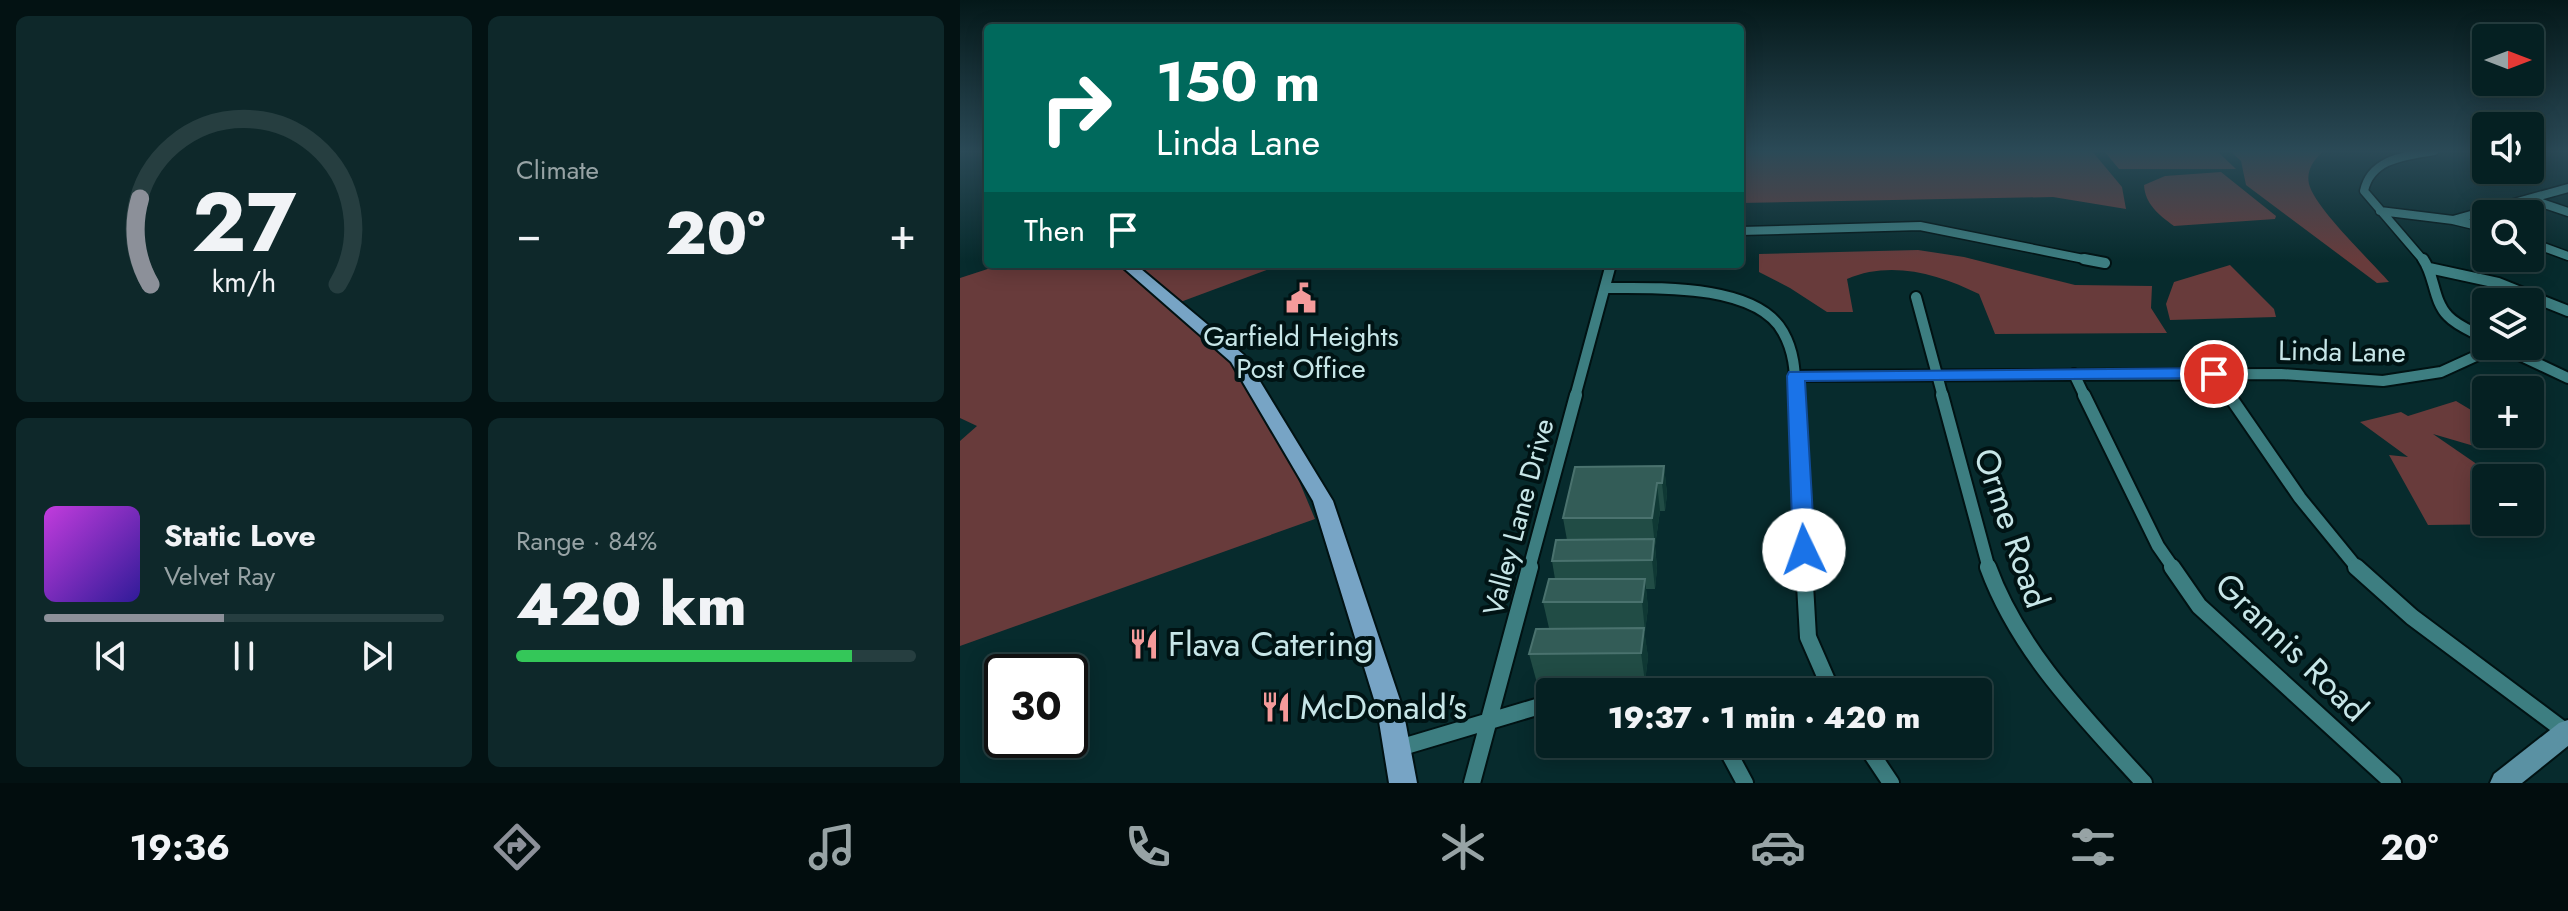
<!DOCTYPE html>
<html lang="en">
<head>
<meta charset="utf-8">
<style>
  :root { --surface:#052022; --page:#0e282a; --text:#f1f3f6; --muted:#97a3a5; --line:#263e40; --accent:#8c9099 }
  body { margin:0; font-family:Jost,sans-serif; background:var(--page); color:var(--text); height:100vh; display:flex; flex-direction:column; font-size:30px; white-space:nowrap }
  * { box-sizing:border-box; margin:0 }
  p { font-size:26px; color:var(--muted) }
  .icon { flex:none; width:44px; height:44px; fill:none; stroke:currentColor; stroke-width:2; stroke-linecap:round; stroke-linejoin:round }
  .map { position:relative; flex:1; overflow:hidden }
  .panel { display:flex; flex-direction:column; gap:16px; padding:16px; background:#031213; width:960px }
  .panel>* { flex:none }
  .hud { position:absolute; left:24px; top:24px; width:760px; height:244px; border-radius:8px; box-shadow:0 4px 20px #0003,0 0 0 2px var(--line); background:#00695c; color:#fff; overflow:hidden }
  .needle { width:52px; rotate:90deg }
  .controls { position:absolute; left:1512px; top:24px; display:grid; gap:16px }
  .controls a { display:grid; place-items:center; width:72px; height:72px; border-radius:8px; background:var(--surface); box-shadow:0 4px 20px #0003,0 0 0 2px var(--line); font-size:40px }
  .speed { position:absolute; left:24px; top:654px; display:flex; gap:16px; font-size:40px; font-weight:700; text-align:center }
  .speed>* { display:grid; place-content:center; width:104px; height:104px; border-radius:50%; background:var(--surface); box-shadow:0 4px 20px #0003,0 0 0 2px var(--line); line-height:1 }
  .speed .limit { border:4px solid #111; border-radius:12px; background:#fff; color:#111 }
  .pin { position:absolute; display:grid; place-items:center; width:68px; height:68px; color:#fff; margin:-34px; border:4px solid #fff; border-radius:50%; box-shadow:0 2px 8px #0007 }
  .me { position:absolute; width:88px; margin:-44px; rotate:357deg; stroke-linejoin:round; filter:drop-shadow(0 0 6px #0008) }
  .turn { display:flex; align-items:center; gap:28px; height:168px; padding:0 40px; font-size:36px }
  .turn .icon { width:104px; height:104px; stroke-width:2.5 }
  .turn b { display:block; font-size:56px; line-height:68px }
  .then { display:flex; align-items:center; height:76px; padding:0 40px; background:#0003; gap:16px; font-size:30px }
  .big { font-size:60px; font-weight:800; line-height:1.1 }
  .panel .tile { flex:1; display:flex; flex-direction:column; justify-content:center; gap:12px; min-width:0; padding:0 28px; border-radius:12px; background:var(--page) }
  .panel .dial { align-items:center; gap:0 }
  .dial svg { height:208px; overflow:visible; fill:none; stroke:var(--line); stroke-width:7; stroke-linecap:round; text-anchor:middle }
  .dial text { fill:var(--text); stroke:none }
  .song { display:flex; align-items:center; gap:24px }
  .cover { width:96px; height:96px; border-radius:12px; background:linear-gradient(135deg,hsl(290 70% 55%),hsl(250 70% 35%)) }
  .played { height:8px; border-radius:4px; background:linear-gradient(90deg,var(--accent) 45%,var(--line) 45%) }
  .keys { display:flex; justify-content:space-around; direction:ltr }
  .heat { display:flex; justify-content:space-between; align-items:center; font-size:44px; direction:ltr }
  .charge { height:12px; border-radius:6px; background:linear-gradient(90deg,#34c759 84%,var(--line) 0) }
  .panel .tiles { flex:1; display:grid; gap:16px; grid-template-columns:repeat(2,1fr) }
  .trip { position:absolute; left:576px; top:678px; width:456px; height:80px; border-radius:8px; background:var(--surface); box-shadow:0 4px 20px #0003,0 0 0 2px var(--line); font-weight:800; line-height:80px; text-align:center }
  .tabs { display:flex; height:128px; justify-content:space-around; align-items:center; background:#020d0e; color:var(--muted) }
  .tabs .icon { width:56px; height:56px }
  .tabs .active { color:var(--accent) }
  .tabs b { font-size:36px; color:var(--text) }
  main { display:flex; flex:1; min-height:0 }
  .map>svg:first-child { display:block }
  .green { fill:#683b3b }
  .lines { fill:none; stroke-linecap:round; stroke-linejoin:round }
  .minor-far3-casing { stroke:#011213; stroke-width:11 }
  .minor-far2-casing { stroke:#011213; stroke-width:14 }
  .minor-far1-casing { stroke:#011213; stroke-width:16 }
  .minor-casing { stroke:#011213; stroke-width:20 }
  .secondary-casing { stroke:#011213; stroke-width:4 }
  .primary-casing { stroke:#011213; stroke-width:4 }
  .minor-far3 { stroke:#3d7e81; stroke-width:8 }
  .minor-far2 { stroke:#3d7e81; stroke-width:10 }
  .minor-far1 { stroke:#3d7e81; stroke-width:12 }
  .minor { stroke:#3d7e81; stroke-width:16 }
  .secondary { fill:#5a91a3; fill-rule:evenodd }
  .primary { fill:#77a4c5; fill-rule:evenodd }
  .wall { fill:#214c45 }
  .shaded-wall { fill:#0f3834 }
  .building { fill:#335c57; stroke:#4a726e; stroke-width:2 }
  .route { fill:#1a73e8; stroke:#114b97; stroke-width:2 }
  .labels { text-anchor:middle; stroke-width:8; stroke-linejoin:round; paint-order:stroke }
  .poi-label { font-size:28px; fill:#c7e6e8; stroke:#001314 }
  .street-label { font-size:28px; fill:#c7e6e8; stroke:#001314 }
  .near-street-label { font-size:34px; fill:#c7e6e8; stroke:#001314 }
  .near-poi-label { font-size:34px; fill:#c7e6e8; stroke:#001314; text-anchor:start }
</style>
</head>
<body>
<main>
<section class="panel">
<div class="tiles">
<div class="tile dial"><svg viewBox="0 0 100 80">
<path d="M14 69A42 42 0 1 1 86 69"/>
<path d="M14 69A42 42 0 0 1 10 36" stroke="#8c9099"/>
<text x="50" y="56" font-size="32" font-weight="700">27</text>
<text x="50" y="72" font-size="11">km/h</text>
</svg></div>
<div class="tile"><p>Climate</p>
<div class="heat"><a>−</a><b class="big">20°</b><a>+</a></div>
</div>
<div class="tile">
<div class="song"><i class="cover"></i><div><b>Static Love</b><p>Velvet Ray</p></div></div>
<div class="played"></div>
<div class="keys"><svg class="icon" aria-label="previous" viewBox="0 0 24 24"><path d="M18 5L8 12l10 7zM5 5v14"/></svg><svg class="icon" aria-label="pause" viewBox="0 0 24 24"><path d="M8 5v14M16 5v14"/></svg><svg class="icon" aria-label="next" viewBox="0 0 24 24"><path d="M6 5l10 7-10 7zM19 5v14"/></svg></div>
</div>
<div class="tile"><p>Range · 84%</p><b class="big">420 km</b><div class="charge"></div></div>
</div>
</section>
<div class="map">
<svg width="1608" height="783" viewBox="0 0 1608 783">
  <rect width="100%" height="100%" fill="#072b2d"/>
  <!-- green -->
  <path class="green" d="M780,151H1132L1162,187L1166,209L1093,197L780,203Z
    M1144,151H1257L1276,169H1159Z
    M1270,151H1363C1354,160 1346,170 1349,184C1355,208 1411,261 1429,282L1417,283L1286,185L1281,161Z
    M1261,172L1316,216L1315,219L1214,226C1199,215 1185,204 1184,185L1205,176Z
    M958,250L1004,257L1115,285L1192,286L1191,308L1207,333L1035,334L1019,294C978,274 931,260 887,279L893,312H867L830,288L799,272V254Z
    M43,264H323L215,304L278,359L311,414L355,519L0,646V441L17,426L0,418V278Z
    M420,264H659L417,268Z
    M1270,265L1314,309L1316,317L1210,320L1206,304L1214,282Z
    M1496,401L1526,419V434H1550L1566,444L1514,446L1473,434L1537,478H1526V522L1553,524L1468,525L1429,455L1448,457L1400,422L1441,412L1448,416Z"/>
  <g class="lines">
    <!-- minor-far3 casing -->
    <g class="minor-far3-casing">
      <path id="minor-far3" d="M1570,199L1608,212
        M1420,211L1493,220L1526,228
        M1493,220L1608,188
        M780,231L960,226L1134,261
        M1570,242L1608,256
        M1464,261L1404,191C1411,158 1446,156 1474,151"/>
    </g>
    <!-- minor-far2 casing -->
    <g class="minor-far2-casing">
      <path id="minor-far2" d="M1124,259L1145,263
        M1463,259C1475,276 1473,301 1488,316C1497,326 1514,332 1526,339
        M1469,268L1538,283L1608,311
        M645,288C693,288 796,283 823,332C835,353 835,374 836,397
        M956,297L983,397
        M1540,346L1608,378
        M1114,374L1125,397
        M1254,374L1270,397
        M835,376L1321,374L1423,381L1481,372L1538,346
        M615,397L651,264"/>
    </g>
    <!-- minor-far1 casing -->
    <g class="minor-far1-casing">
      <path id="minor-far1" d="M836,395L845,569
        M982,395L1029,569
        M1124,395L1198,546L1214,569
        M1269,395L1340,498L1398,569
        M569,569L616,395"/>
    </g>
    <!-- minor casing -->
    <g class="minor-casing">
      <path id="minor" d="M844,567L848,637L872,692
        M1028,567C1059,652 1124,717 1184,783
        M1212,567L1239,606L1433,783
        M1396,567L1452,617L1606,732
        M764,744L785,783
        M905,744L931,783
        M439,748L590,703
        M512,783L570,567"/>
    </g>
    <!-- secondary casing -->
    <g class="secondary-casing">
      <path id="secondary" d="M1608,720V746L1562,783H1530L1534,774L1599,723Z"/>
    </g>
    <!-- primary casing -->
    <g class="primary-casing">
      <path id="primary" d="M159,264H175L284,355L373,501L443,709L457,783H429L417,709L353,501L271,362Z"/>
    </g>
    <!-- minor-far3 -->
    <use href="#minor-far3" class="minor-far3"/>
    <!-- minor-far2 -->
    <use href="#minor-far2" class="minor-far2"/>
    <!-- minor-far1 -->
    <use href="#minor-far1" class="minor-far1"/>
    <!-- minor -->
    <use href="#minor" class="minor"/>
    <!-- secondary -->
    <use href="#secondary" class="secondary"/>
    <!-- primary -->
    <use href="#primary" class="primary"/>
  </g>
  <!-- wall -->
  <path class="wall" d="M704,466L707,494L705,511H700L695,546L697,568L695,589H686L688,608L685,631H684L688,657L685,682L577,683L569,654L589,628L583,602L595,579L592,561L607,540L603,518Z"/>
  <!-- shaded-wall -->
  <path class="shaded-wall" d="M704,466L707,494L705,511L702,483Z
    M697,483L700,511L695,546L692,518Z
    M694,539L697,568L695,589L692,560Z
    M685,579L688,608L685,631L682,602Z
    M684,628L688,657L685,682L681,653Z"/>
  <!-- building -->
  <path class="building" d="M704,466L702,483H697L692,518H603L615,467Z
    M694,539L692,560L592,561L596,540Z
    M589,579H685L682,602H583Z
    M684,628L681,653L569,654L576,629Z"/>
  <!-- sky -->
  <linearGradient id="sky" x2="0" y2="1"><stop stop-color="#041819"/><stop offset="0.58" stop-color="#2b4a57"/><stop offset="1" stop-color="#2b4a57" stop-opacity="0"/></linearGradient>
  <rect width="1608" height="261" fill="url(#sky)"/>
  <!-- route -->
  <path class="route" d="M1254,368L1263,374L1260,378L845,381L855,550L852,556L844,558L836,556L833,550L827,376L829,372Z"/>
  <!-- icons -->
  <defs>
    <g id="civic-bare" transform="scale(2.4)"><path d="M-.6-6.5H3V-4.5H.6V-3L4-1V1h2V6H-6V1h2V-1L-.6-3ZM-1.2 2.5V6h2.4V2.5Z" fill="#f59b9b" stroke="#001314" stroke-width="2.5" paint-order="stroke"/></g>
    <g id="restaurant-bare" transform="scale(2.4)"><path d="M-5-6h1v4h1v-4h1v4h1v-4h1v5L-1.5 .5V6h-2V.5L-5-1ZM5-6V6H3V1.5H1.5Q1.5-4 5-6Z" fill="#f59b9b" stroke="#001314" stroke-width="2.5" paint-order="stroke"/></g>
  </defs>
  <g fill-rule="evenodd">
    <use href="#civic-bare" x="341" y="298"/>
    <use href="#restaurant-bare" x="184" y="644"/>
    <use href="#restaurant-bare" x="316" y="707"/>
  </g>
  <g class="labels">
    <!-- poi labels -->
    <g class="poi-label">
      <text x="341" y="346">Garfield Heights<tspan x="341" dy="32">Post Office</tspan></text>
    </g>
    <!-- street labels -->
    <g class="street-label">
      <text transform="translate(1382 351) rotate(1)" y="10">Linda Lane</text>
      <text transform="translate(558 517) rotate(-75)" y="10">Valley Lane Drive</text>
    </g>
    <!-- near-street labels -->
    <g class="near-street-label">
      <text transform="translate(1052 528) rotate(71)" y="12">Orme Road</text>
      <text transform="translate(1332 647) rotate(44)" y="12">Grannis Road</text>
    </g>
    <!-- near-poi labels -->
    <g class="near-poi-label">
      <text x="208" y="656">Flava Catering</text>
      <text x="340" y="719">McDonald's</text>
    </g>
  </g>
</svg>
<div class="controls">
<a><svg class="needle" viewBox="-14 -14 28 28"><path d="M0-13l5 13h-10z" fill="#e53935"/><path d="M0 13l5-13h-10z" fill="#97a3a5"/></svg></a>
<a><svg class="icon" aria-label="sound" viewBox="0 0 24 24"><path d="M4 9h4l5-4v14l-5-4H4zM17 9q2 3 0 6"/></svg></a>
<a><svg class="icon" aria-label="search" viewBox="0 0 24 24"><circle cx="10" cy="10" r="6"/><path d="M15 15l6 6"/></svg></a>
<a><svg class="icon" aria-label="layers" viewBox="0 0 24 24"><path d="M12 4l9 5-9 5-9-5zM3 14l9 5 9-5"/></svg></a>
<a>+</a>
<a>−</a>
</div>
<div class="speed"><div class="limit">30</div></div>
<div class="pin" style="left:1254px;top:374px;background:#d93025"><svg class="icon" aria-label="arrive" viewBox="0 0 24 24"><path d="M6 21V4h12l-3 4 3 4H6"/></svg></div>
<svg class="me" style="left:844px;top:550px" viewBox="-20 -20 40 40"><circle r="19" fill="#fff"/><path d="M0-13L10 11 0 6-10 11z" fill="#1a73e8"/></svg>
<div class="trip">19:37 · 1 min · 420 m</div>
<div class="hud">
<div class="turn"><svg class="icon" aria-label="right" viewBox="0 0 24 24"><path d="M7 20v-9h11M14 6l5 5-5 5"/></svg><div><b>150 m</b>Linda Lane</div></div>
<div class="then">Then<svg class="icon" aria-label="arrive" viewBox="0 0 24 24"><path d="M6 21V4h12l-3 4 3 4H6"/></svg></div>
</div>
</div>
</main>
<nav class="tabs">
<b>19:36</b>
<svg class="icon active" aria-label="directions" viewBox="0 0 24 24"><path d="M12 3l9 9-9 9-9-9zM9 14v-3h6M13 9l2 2-2 2"/></svg>
<svg class="icon" aria-label="music" viewBox="0 0 24 24"><path d="M9 18V5l10-2v13"/><circle cx="6" cy="18" r="3"/><circle cx="16" cy="16" r="3"/></svg>
<svg class="icon" aria-label="phone" viewBox="0 0 24 24"><path d="M5 4h4l2 5-3 2q2 4 5 5l2-3 5 2v4C11 20 4 13 5 4z"/></svg>
<svg class="icon" aria-label="climate" viewBox="0 0 24 24"><path d="M12 3v18M4 7l16 10M4 17L20 7"/></svg>
<svg class="icon" aria-label="car" viewBox="0 0 24 24"><path d="M5 17H2v-5l4-1 3-4h7l3 4 3 1v5h-3M9 17h6M6 11h13"/><circle cx="7" cy="17" r="2"/><circle cx="17" cy="17" r="2"/></svg>
<svg class="icon" aria-label="filters" viewBox="0 0 24 24"><path d="M4 7h16M4 17h16"/><circle cx="9" cy="7" r="2"/><circle cx="15" cy="17" r="2"/></svg>
<b>20°</b>
</nav>
</body>
</html>
